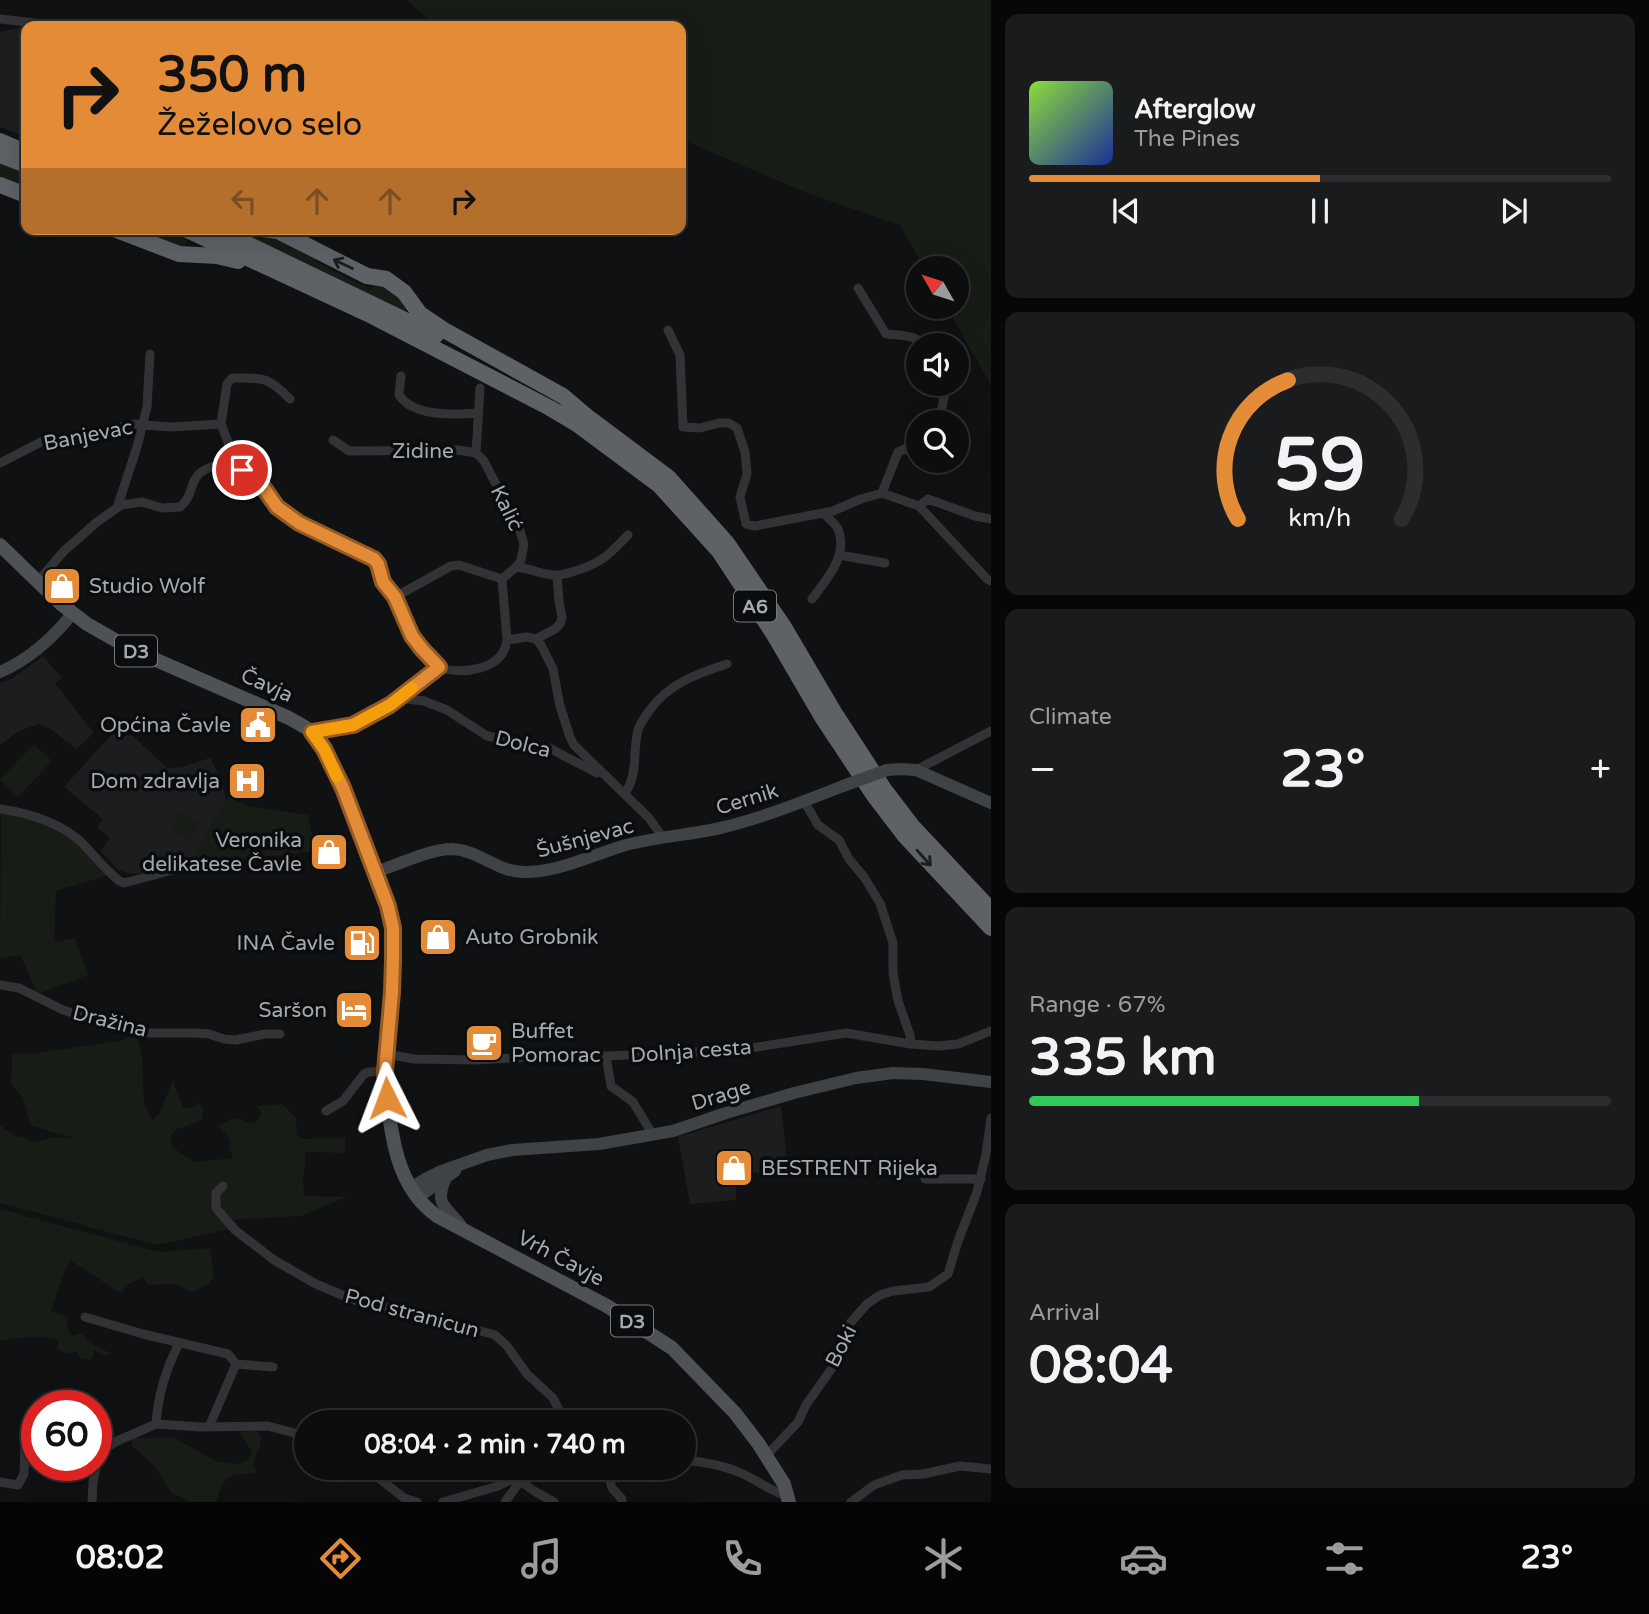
<!DOCTYPE html>
<html lang="en">
<head>
<meta charset="utf-8">
<style>
  :root { --surface:#0c0d0e; --page:#1a1b1c; --text:#f1f3f6; --muted:#9a9c9e; --line:#2c2d2e; --accent:#e38b37 }
  body { margin:0; font-family:"Varela Round",sans-serif; background:var(--page); color:var(--text); height:100vh; display:flex; flex-direction:column; font-size:26px; white-space:nowrap }
  * { box-sizing:border-box; margin:0 }
  p { font-size:23px; color:var(--muted) }
  .icon { flex:none; width:38px; height:38px; fill:none; stroke:currentColor; stroke-width:2; stroke-linecap:round; stroke-linejoin:round }
  .map { position:relative; flex:1; overflow:hidden }
  .side { display:flex; flex-direction:column; gap:14px; padding:14px; background:#070708; width:658px }
  .side>* { flex:none }
  .guide { position:absolute; left:21px; top:21px; width:665px; height:214px; border-radius:14px; box-shadow:0 7px 28px #0002,0 0 0 2px var(--line); background:#e38b37; color:#111; overflow:hidden }
  .needle { width:46px; rotate:309deg }
  .fabs { position:absolute; left:906px; top:256px; display:grid; gap:14px }
  .fabs a { display:grid; place-items:center; width:63px; height:63px; border-radius:50%; background:var(--surface); box-shadow:0 7px 28px #0002,0 0 0 2px var(--line); font-size:35px }
  .speed { position:absolute; left:21px; top:1390px; display:flex; gap:14px; font-size:35px; font-weight:700; text-align:center }
  .speed>* { display:grid; place-content:center; width:91px; height:91px; border-radius:50%; background:var(--surface); box-shadow:0 7px 28px #0002,0 0 0 2px var(--line); line-height:1 }
  .speed .limit { border:10px solid #d22; background:#fff; color:#111 }
  .pin { position:absolute; display:grid; place-items:center; width:60px; height:60px; color:#fff; margin:-30px; border:4px solid #fff; border-radius:50%; box-shadow:0 2px 7px #0007 }
  .me { position:absolute; width:77px; margin:-38px; rotate:357deg; stroke-linejoin:round; filter:drop-shadow(0 0 5px #0008) }
  .turn { display:flex; align-items:center; gap:24px; height:147px; padding:0 21px; font-size:32px }
  .turn .icon { width:91px; height:91px; stroke-width:2.5 }
  .turn b { display:block; font-size:49px; line-height:60px }
  .lanes { display:flex; align-items:center; height:66px; padding:0 21px; background:#0003; justify-content:center; gap:35px; direction:ltr }
  .lanes .off { opacity:.35 }
  .big { font-size:52px; font-weight:800; line-height:1.1 }
  .side .card { flex:1; display:flex; flex-direction:column; justify-content:center; gap:10px; min-width:0; padding:0 24px; border-radius:14px; background:var(--page) }
  .side .dial { align-items:center; gap:0 }
  .dial svg { height:182px; overflow:visible; fill:none; stroke:var(--line); stroke-width:7; stroke-linecap:round; text-anchor:middle }
  .dial text { fill:var(--text); stroke:none }
  .song { display:flex; align-items:center; gap:21px }
  .cover { width:84px; height:84px; border-radius:10px; background:linear-gradient(135deg,hsl(90 70% 55%),hsl(230 70% 35%)) }
  .played { height:7px; border-radius:4px; background:linear-gradient(90deg,var(--accent) 50%,var(--line) 50%) }
  .keys { display:flex; justify-content:space-around; direction:ltr }
  .heat { display:flex; justify-content:space-between; align-items:center; font-size:38px; direction:ltr }
  .charge { height:10px; border-radius:5px; background:linear-gradient(90deg,#34c759 67%,var(--line) 0) }
  .trip { position:absolute; left:294px; top:1410px; width:402px; height:70px; border-radius:35px; background:var(--surface); box-shadow:0 7px 28px #0002,0 0 0 2px var(--line); font-weight:800; line-height:70px; text-align:center }
  .tab-bar { display:flex; height:112px; justify-content:space-around; align-items:center; background:#050506; color:var(--muted) }
  .tab-bar .icon { width:49px; height:49px }
  .tab-bar .selected { color:var(--accent) }
  .tab-bar b { font-size:32px; color:var(--text) }
  main { display:flex; flex:1; min-height:0 }
  .map>svg:first-child { display:block }
  .built { fill:#1d1d1f }
  .green { fill:#171c17 }
  .lines { fill:none; stroke-linecap:round; stroke-linejoin:round }
  .street { stroke:#323336; stroke-width:9 }
  .secondary { stroke:#404346; stroke-width:12 }
  .primary { stroke:#4e5155; stroke-width:14 }
  .highway { stroke:#5e6267; stroke-width:16 }
  .secondary-bridge { stroke:#404346; stroke-width:12 }
  .oneway { stroke:#1c1d1f }
  .route-casing { stroke:#945a24; stroke-width:18 }
  .route { stroke:#e38b37; stroke-width:12 }
  .slow { stroke:#f59e0b; stroke-width:12 }
  .labels { text-anchor:middle; stroke-width:7; stroke-linejoin:round; paint-order:stroke }
  .shield { fill:#0b0c0d; stroke:#757b80; stroke-width:2 }
  .shield-label { font-size:19px; font-weight:bold; fill:#a3aab1 }
  .street-label { font-size:21px; fill:#a3aab1; stroke:#0b0c0d }
  .poi-label { font-size:21px; fill:#a3aab1; stroke:#0b0c0d; text-anchor:end }
</style>
</head>
<body>
<main>
<div class="map">
<svg width="991" height="1502" viewBox="0 0 991 1502">
  <rect width="100%" height="100%" fill="#101112"/>
  <!-- built -->
  <path class="built" d="M26,26V137L0,127V32Z
    M43,656L62,678L55,683L94,733L76,749L49,728L38,724L17,732L0,745V683L13,678Z
    M112,734L133,736L167,768L182,767L210,758L221,780L226,801L192,862L165,866L146,873L132,874L118,870L101,851L110,838L97,827L103,819L64,787Z
    M781,1106L788,1169L737,1175L736,1200L690,1204L678,1137Z"/>
  <!-- green -->
  <path class="green" d="M406,0H991V385L946,306H957V268H924L900,225L809,194L681,139V26H436Z
    M0,161L26,171V191L0,181Z
    M123,229H164L188,239L182,249Z
    M241,235H274L320,258L315,261L371,290L375,284L391,285L407,309L405,311Z
    M34,744L52,761L18,797L0,779Z
    M228,797L249,806L308,815L316,851L232,860L228,871L189,867Z
    M1,811L31,818L65,833L108,875L56,891L54,942L75,938L88,975L38,994L20,955L0,958Z
    M181,812L200,824L190,840L171,828Z
    M136,1034L142,1054L144,1102L152,1121L159,1114L173,1080L183,1107L192,1108L200,1102L203,1110L202,1120L175,1130L170,1137L172,1147L195,1162L233,1158L229,1149L231,1140L218,1126C230,1119 236,1114 249,1123L258,1121L261,1112L257,1106L282,1104L296,1118L297,1135L305,1139L345,1138V1153L306,1152L303,1183L305,1196L347,1197L301,1216L227,1220L231,1229L157,1245L0,1203V1125L15,1136L24,1137L32,1143L49,1138H74L31,1126L23,1098L11,1083L12,1053L30,1054L119,1041Z
    M0,1209L159,1252L210,1248L214,1276L209,1284L192,1292L175,1284L148,1285L143,1277L128,1285L120,1293L71,1261L66,1268L51,1311L68,1317L67,1327L72,1336L81,1333L95,1346L113,1354L103,1355L95,1351L91,1360L81,1359L76,1351L67,1354L58,1350V1341C40,1334 18,1338 0,1341Z
    M255,1430L261,1437L260,1446L253,1463L257,1473C227,1476 226,1472 216,1502H191L172,1493L154,1466L133,1447L130,1438H175L218,1462L237,1464L247,1461L252,1452L240,1432Z"/>
  <g class="lines">
    <!-- street -->
    <path class="street" d="M0,19L35,23L46,26
      M858,288L886,334C900,335 915,335 926,345
      M668,330L680,355L683,427L700,428L719,423H729L737,428L745,452L747,474L740,497L746,524L755,526L833,511L861,499L882,493L919,506L987,579L991,581
      M401,376L399,395C413,417 456,415 478,413
      M939,422L947,383
      M333,440L349,451L458,450L476,453L484,461L520,531L524,544L521,560L516,567L502,579L507,640
      M476,453L480,388
      M0,463L43,441L99,433L132,424L172,427L221,424
      M229,464L230,454L228,442L221,424L227,384L232,378C264,378 267,376 290,399
      M882,493L898,452L919,443
      M919,506L928,499L975,516L991,519
      M117,508L137,447L147,407L150,354
      M839,555L885,563
      M516,567C530,568 542,575 555,575C561,576 567,573 572,572C600,564 608,556 628,535
      M38,581L64,551L97,522L121,505L142,502L162,508L180,507C199,491 183,475 217,465C233,460 253,475 263,487C269,494 272,503 279,509C307,532 344,540 374,559L378,564L383,582L395,597L405,623L413,636L422,649L439,668
      M395,597L451,566L459,565L502,579
      M812,599C826,580 849,555 838,529C835,523 828,518 823,513
      M536,639L555,629L560,624L562,617L559,601L557,576
      M398,698L424,701L447,710L487,736L549,748L597,773
      M312,732L353,725L390,705L439,668C463,674 503,671 507,640L527,637L536,639L541,645L553,669L560,706L570,737L574,745L649,818L659,832L660,838
      M916,770L991,731
      M625,794C639,771 632,754 638,730C640,723 645,717 649,711C668,684 696,674 727,664
      M804,801L818,825L839,840L849,859L864,877L880,903L893,943V973L898,1001L910,1035L911,1044
      M0,809C28,813 58,822 80,841C93,854 104,868 118,880L124,883L177,869L208,868
      M0,985L19,988L63,1010L79,1015H93L108,1018L143,1033H193L209,1034L224,1039L236,1040L265,1034H280
      M386,1054L414,1059L477,1060L543,1056H606L695,1052L745,1049L846,1033L911,1044L938,1046L958,1044L991,1031
      M606,1056L611,1086L633,1102L653,1135
      M326,1111L343,1101L364,1074L369,1072L385,1071
      M925,1179H981
      M223,1186L216,1193V1208L235,1230L274,1260L314,1283L344,1296L360,1302L413,1312L495,1335L507,1346L527,1374L553,1398L558,1408L564,1423
      M85,1317L143,1334L228,1354L236,1364
      M156,1424C158,1394 166,1370 179,1343
      M209,1427L236,1364L273,1367
      M767,1455L798,1422L806,1405L832,1368L851,1322L867,1304L880,1295L893,1291L929,1287L948,1274L958,1241L977,1192L986,1154L991,1118
      M684,1460C705,1462 724,1465 743,1474C759,1481 771,1492 788,1496
      M366,1468L404,1498L417,1502
      M607,1468L612,1488L622,1499V1502
      M515,1477L534,1491L554,1502
      M0,1482L18,1485L24,1474L25,1443L30,1440L37,1439
      M92,1502L93,1482L99,1453L117,1441L156,1424L200,1427L268,1426L306,1436
      M443,1502L498,1486L535,1468
      M505,1502L521,1480
      M851,1502L874,1485L902,1475L923,1474L960,1466L991,1469"/>
    <!-- secondary -->
    <path class="secondary" d="M0,672C30,659 52,639 72,614
      M887,770L901,769L916,770L991,803
      M376,872C397,865 430,849 452,849C480,850 498,874 528,872C561,871 595,854 626,845C656,837 687,835 716,829C760,819 802,802 843,786
      M446,1178C432,1208 450,1207 464,1230
      M411,1188L425,1179L439,1172L487,1155L512,1150L599,1144L673,1131L726,1113L794,1093L856,1078L893,1073L923,1074L991,1082
      M414,1192L424,1193L455,1171"/>
    <!-- primary -->
    <path class="primary" d="M0,545L61,604L87,624L131,649L289,718C296,722 306,727 312,732C329,749 343,790 352,813C366,846 389,893 393,928C398,976 384,1023 385,1071C385,1085 387,1100 389,1114C394,1152 403,1192 437,1216L607,1306L672,1348L735,1413L758,1443L784,1484L789,1502"/>
    <!-- highway -->
    <path class="highway" d="M0,141L26,152
      M0,155L26,165
      M0,185L26,195
      M114,229L179,254L217,256L238,261
      M185,229L368,314L550,408L577,424L659,485L719,551L773,633L822,717L875,797L904,835L991,928
      M214,229L239,240L436,335
      M263,229L278,231L367,276L386,279L404,292L420,314L444,330L563,396L589,418L669,478L727,543L784,627L834,712L884,789L913,827L991,910"/>
    <!-- secondary-bridge -->
    <path class="secondary-bridge" d="M843,786L887,770"/>
  </g>
  <!-- one-way arrows -->
  <defs><path id="oneway-shaft" d="M-6 0H5M1.5-3L5.5 0L1.5 3" fill="none" stroke-width="1.6" stroke-linecap="round" stroke-linejoin="round" transform="scale(1.75)"/></defs>
  <g class="oneway">
    <use href="#oneway-shaft" transform="translate(343 264) rotate(-154)"/>
    <use href="#oneway-shaft" transform="translate(924 858) rotate(48)"/>
  </g>
  <g class="lines">
    <!-- route casing -->
    <g class="route-casing">
      <path id="route" d="M242,470L263,487L277,507L299,523L374,559L378,564L383,582L395,597L412,636L422,649L439,667L390,705L353,725L312,732L324,749L343,788L388,906L393,928V960L392,992L385,1071L387,1098"/>
    </g>
    <!-- route -->
    <use href="#route" class="route"/>
    <!-- slow -->
    <path class="slow" d="M337,777L324,749L312,732L353,725L390,705L412,688"/>
  </g>
  <!-- icons -->
  <defs>
    <g id="shop-square" transform="scale(2.0125)"><rect x="-9" y="-9" width="18" height="18" rx="4" fill="#e38b37" stroke="#0b0c0d"/><path d="M-5-2.5h2.3a2.7 3.5 0 0 1 5.4 0H5L5.5 6h-11ZM-1.5-2.5h3a1.5 2.3 0 0 0-3 0Z" fill="#fff"/></g>
    <g id="civic-square" transform="scale(2.0125)"><rect x="-9" y="-9" width="18" height="18" rx="4" fill="#e38b37" stroke="#0b0c0d"/><path d="M-.6-6.5H3V-4.5H.6V-3L4-1V1h2V6H-6V1h2V-1L-.6-3ZM-1.2 2.5V6h2.4V2.5Z" fill="#fff"/></g>
    <g id="hospital-square" transform="scale(2.0125)"><rect x="-9" y="-9" width="18" height="18" rx="4" fill="#e38b37" stroke="#0b0c0d"/><path d="M-5-5h3v3.5h4V-5h3V5h-3V1.5h-4V5h-3Z" fill="#fff"/></g>
    <g id="fuel-square" transform="scale(2.0125)"><rect x="-9" y="-9" width="18" height="18" rx="4" fill="#e38b37" stroke="#0b0c0d"/><path d="M-5.5-6h7V0h2V4h1.3V-2.5L3-4.5l.8-.8L6-3V5H2.5V1h-1V6h-7ZM-4.2-4.7v3.2H.2V-4.7Z" fill="#fff"/></g>
    <g id="hotel-square" transform="scale(2.0125)"><rect x="-9" y="-9" width="18" height="18" rx="4" fill="#e38b37" stroke="#0b0c0d"/><path d="M-6-4.5h1.5V1H6V5H4.5V3h-9V5H-6ZM-4 0a1.8 1.8 0 1 1 3.6 0ZM.5 0V-2.5h3Q6-2.5 6 0Z" fill="#fff"/></g>
    <g id="cafe-square" transform="scale(2.0125)"><rect x="-9" y="-9" width="18" height="18" rx="4" fill="#e38b37" stroke="#0b0c0d"/><path d="M-5.5-4.5H6V0H3Q3 3.5 0 3.5H-2.5Q-5.5 3.5-5.5 0ZM3-3.2v2h1.7v-2ZM-6 4.5H4V6H-6Z" fill="#fff"/></g>
  </defs>
  <g fill-rule="evenodd">
    <use href="#shop-square" x="62" y="586"/>
    <use href="#civic-square" x="258" y="725"/>
    <use href="#hospital-square" x="247" y="781"/>
    <use href="#shop-square" x="329" y="852"/>
    <use href="#shop-square" x="438" y="937"/>
    <use href="#fuel-square" x="362" y="943"/>
    <use href="#hotel-square" x="354" y="1010"/>
    <use href="#cafe-square" x="484" y="1043"/>
    <use href="#shop-square" x="734" y="1168"/>
  </g>
  <g class="labels">
    <!-- shield labels -->
    <g class="shield">
      <rect x="734" y="590.5" width="42" height="31" rx="5"/>
      <rect x="115" y="635.5" width="42" height="31" rx="5"/>
      <rect x="611" y="1305.5" width="42" height="31" rx="5"/>
    </g>
    <g class="shield-label">
      <text x="755" y="613">A6</text>
      <text x="136" y="658">D3</text>
      <text x="632" y="1328">D3</text>
    </g>
    <!-- street labels -->
    <g class="street-label">
      <text transform="translate(88 435) rotate(-11)" y="7">Banjevac</text>
      <text x="423" y="458">Zidine</text>
      <text transform="translate(507 508) rotate(64)" y="7">Kalić</text>
      <text transform="translate(267 685) rotate(24)" y="7">Čavja</text>
      <text transform="translate(523 744) rotate(14)" y="7">Dolca</text>
      <text transform="translate(747 799) rotate(-17)" y="7">Cernik</text>
      <text transform="translate(585 838) rotate(-15)" y="7">Šušnjevac</text>
      <text transform="translate(110 1021) rotate(14)" y="7">Dražina</text>
      <text transform="translate(691 1051) rotate(-4)" y="7">Dolnja cesta</text>
      <text transform="translate(721 1095) rotate(-17)" y="7">Drage</text>
      <text transform="translate(561 1258) rotate(28)" y="7">Vrh Čavje</text>
      <text transform="translate(412 1313) rotate(15)" y="7">Pod stranicun</text>
      <text transform="translate(841 1346) rotate(-63)" y="7">Boki</text>
    </g>
    <!-- poi labels -->
    <g class="poi-label">
      <text x="89" y="593" text-anchor="start">Studio Wolf</text>
      <text x="231" y="732">Općina Čavle</text>
      <text x="220" y="788">Dom zdravlja</text>
      <text x="302" y="847">Veronika<tspan x="302" dy="24">delikatese Čavle</tspan></text>
      <text x="465" y="944" text-anchor="start">Auto Grobnik</text>
      <text x="335" y="950">INA Čavle</text>
      <text x="327" y="1017">Saršon</text>
      <text x="511" y="1038" text-anchor="start">Buffet<tspan x="511" dy="24">Pomorac</tspan></text>
      <text x="761" y="1175" text-anchor="start">BESTRENT Rijeka</text>
    </g>
  </g>
</svg>
<div class="fabs">
<a><svg class="needle" viewBox="-14 -14 28 28"><path d="M0-13l5 13h-10z" fill="#e53935"/><path d="M0 13l5-13h-10z" fill="#9a9c9e"/></svg></a>
<a><svg class="icon" aria-label="sound" viewBox="0 0 24 24"><path d="M4 9h4l5-4v14l-5-4H4zM17 9q2 3 0 6"/></svg></a>
<a><svg class="icon" aria-label="search" viewBox="0 0 24 24"><circle cx="10" cy="10" r="6"/><path d="M15 15l6 6"/></svg></a>
</div>
<div class="speed"><div class="limit">60</div></div>
<div class="pin" style="left:242px;top:470px;background:#d93025"><svg class="icon" aria-label="arrive" viewBox="0 0 24 24"><path d="M6 21V4h12l-3 4 3 4H6"/></svg></div>
<svg class="me" style="left:387px;top:1098px" viewBox="-20 -20 40 40"><path d="M0-17L14 15 0 8-14 15z" fill="#e38b37" stroke="#fff" stroke-width="4"/></svg>
<div class="trip">08:04 · 2 min · 740 m</div>
<div class="guide">
<div class="turn"><svg class="icon" aria-label="right" viewBox="0 0 24 24"><path d="M7 20v-9h11M14 6l5 5-5 5"/></svg><div><b>350 m</b>Žeželovo selo</div></div>
<div class="lanes"><svg class="icon off" aria-label="left" viewBox="0 0 24 24"><path d="M17 20v-9H6M10 6l-5 5 5 5"/></svg><svg class="icon off" aria-label="ahead" viewBox="0 0 24 24"><path d="M12 20V5M6 11l6-6 6 6"/></svg><svg class="icon off" aria-label="ahead" viewBox="0 0 24 24"><path d="M12 20V5M6 11l6-6 6 6"/></svg><svg class="icon" aria-label="right" viewBox="0 0 24 24"><path d="M7 20v-9h11M14 6l5 5-5 5"/></svg></div>
</div>
</div>
<section class="side">
<div class="card">
<div class="song"><i class="cover"></i><div><b>Afterglow</b><p>The Pines</p></div></div>
<div class="played"></div>
<div class="keys"><svg class="icon" aria-label="previous" viewBox="0 0 24 24"><path d="M18 5L8 12l10 7zM5 5v14"/></svg><svg class="icon" aria-label="pause" viewBox="0 0 24 24"><path d="M8 5v14M16 5v14"/></svg><svg class="icon" aria-label="next" viewBox="0 0 24 24"><path d="M6 5l10 7-10 7zM19 5v14"/></svg></div>
</div>
<div class="card dial"><svg viewBox="0 0 100 80">
<path d="M14 69A42 42 0 1 1 86 69"/>
<path d="M14 69A42 42 0 0 1 36 8" stroke="#e38b37"/>
<text x="50" y="56" font-size="32" font-weight="700">59</text>
<text x="50" y="72" font-size="11">km/h</text>
</svg></div>
<div class="card"><p>Climate</p>
<div class="heat"><a>−</a><b class="big">23°</b><a>+</a></div>
</div>
<div class="card"><p>Range · 67%</p><b class="big">335 km</b><div class="charge"></div></div>
<div class="card"><p>Arrival</p><b class="big">08:04</b></div>
</section>
</main>
<nav class="tab-bar">
<b>08:02</b>
<svg class="icon selected" aria-label="directions" viewBox="0 0 24 24"><path d="M12 3l9 9-9 9-9-9zM9 14v-3h6M13 9l2 2-2 2"/></svg>
<svg class="icon" aria-label="music" viewBox="0 0 24 24"><path d="M9 18V5l10-2v13"/><circle cx="6" cy="18" r="3"/><circle cx="16" cy="16" r="3"/></svg>
<svg class="icon" aria-label="phone" viewBox="0 0 24 24"><path d="M5 4h4l2 5-3 2q2 4 5 5l2-3 5 2v4C11 20 4 13 5 4z"/></svg>
<svg class="icon" aria-label="climate" viewBox="0 0 24 24"><path d="M12 3v18M4 7l16 10M4 17L20 7"/></svg>
<svg class="icon" aria-label="car" viewBox="0 0 24 24"><path d="M5 17H2v-5l4-1 3-4h7l3 4 3 1v5h-3M9 17h6M6 11h13"/><circle cx="7" cy="17" r="2"/><circle cx="17" cy="17" r="2"/></svg>
<svg class="icon" aria-label="filters" viewBox="0 0 24 24"><path d="M4 7h16M4 17h16"/><circle cx="9" cy="7" r="2"/><circle cx="15" cy="17" r="2"/></svg>
<b>23°</b>
</nav>
</body>
</html>
